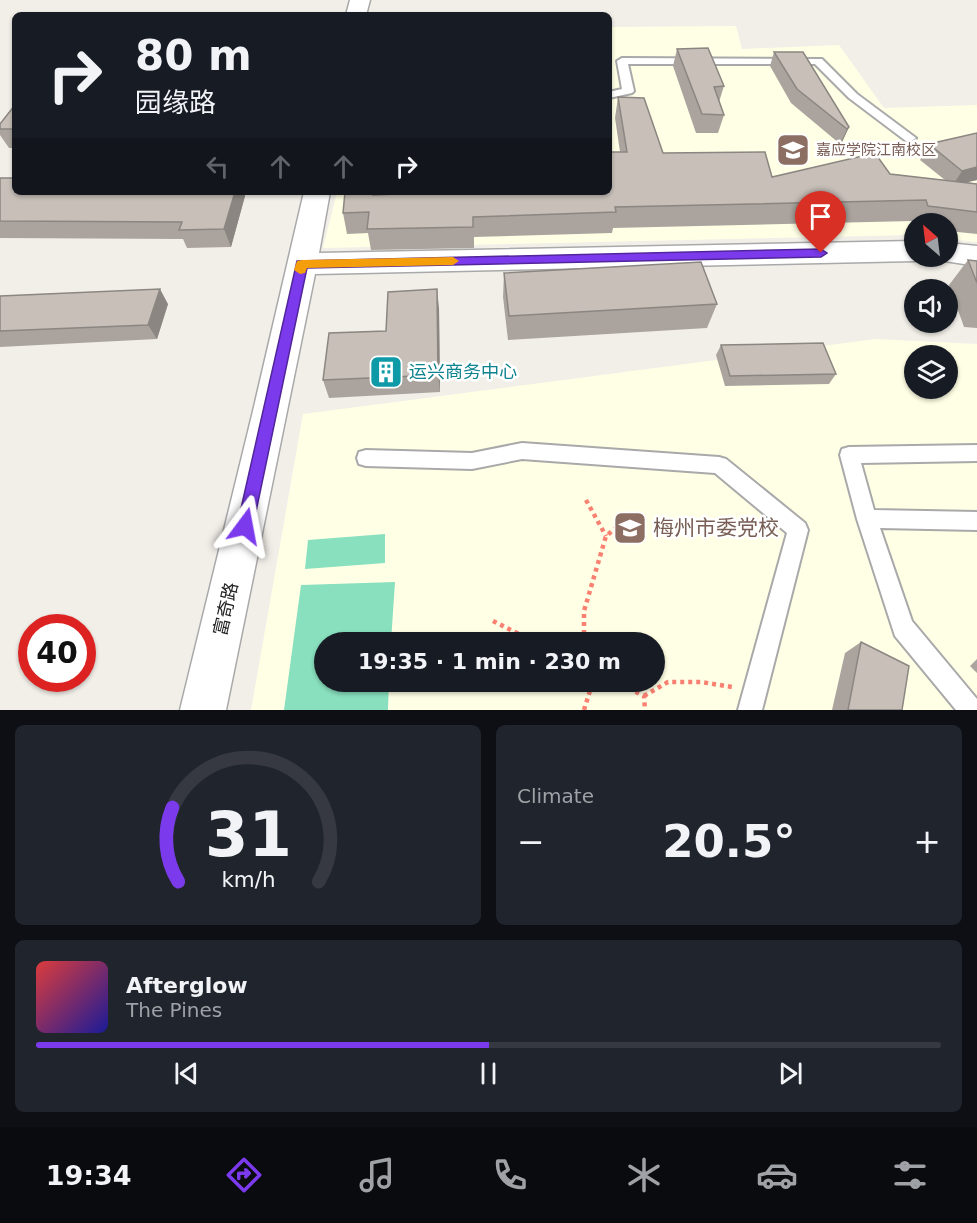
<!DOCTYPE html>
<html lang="en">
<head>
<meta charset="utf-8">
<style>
  :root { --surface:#171b24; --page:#20242c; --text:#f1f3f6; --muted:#9ea1a6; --line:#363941; --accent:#7c3aed }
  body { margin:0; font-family:"DejaVu Sans","Noto Sans SC",sans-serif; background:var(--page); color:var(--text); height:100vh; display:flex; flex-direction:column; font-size:22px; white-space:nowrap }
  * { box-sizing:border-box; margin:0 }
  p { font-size:20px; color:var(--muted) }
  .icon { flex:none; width:33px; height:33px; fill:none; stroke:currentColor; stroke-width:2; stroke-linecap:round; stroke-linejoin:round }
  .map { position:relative; height:710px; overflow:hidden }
  .side { display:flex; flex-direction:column; gap:15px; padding:15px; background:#0d0f14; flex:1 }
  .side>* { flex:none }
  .top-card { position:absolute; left:12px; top:12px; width:600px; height:183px; border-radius:9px; box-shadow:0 2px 4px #0004; background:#171b24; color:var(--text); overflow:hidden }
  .needle { width:39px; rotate:332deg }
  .fabs { position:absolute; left:904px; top:213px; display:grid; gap:12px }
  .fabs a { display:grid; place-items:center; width:54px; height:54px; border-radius:50%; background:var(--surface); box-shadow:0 2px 4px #0004; font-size:30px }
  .speed { position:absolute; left:18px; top:614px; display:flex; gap:12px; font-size:30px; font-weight:700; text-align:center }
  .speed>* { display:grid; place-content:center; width:78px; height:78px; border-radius:50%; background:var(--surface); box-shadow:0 2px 4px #0004; line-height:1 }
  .speed .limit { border:9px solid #d22; background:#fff; color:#111 }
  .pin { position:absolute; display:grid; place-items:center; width:51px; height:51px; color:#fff; margin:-62px -26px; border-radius:50% 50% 50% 0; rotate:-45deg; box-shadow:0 0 6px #0007 }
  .pin .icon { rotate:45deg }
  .me { position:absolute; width:66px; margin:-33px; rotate:13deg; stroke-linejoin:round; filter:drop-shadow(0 0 4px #0008) }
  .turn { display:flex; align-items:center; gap:21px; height:126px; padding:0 24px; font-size:27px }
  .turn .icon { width:78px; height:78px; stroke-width:2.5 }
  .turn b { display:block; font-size:42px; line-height:51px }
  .lanes { display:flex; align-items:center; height:57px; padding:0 24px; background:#0003; justify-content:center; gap:30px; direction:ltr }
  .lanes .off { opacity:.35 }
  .big { font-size:45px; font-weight:800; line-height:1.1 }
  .side .tile { flex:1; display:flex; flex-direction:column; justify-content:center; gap:9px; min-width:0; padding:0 21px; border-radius:9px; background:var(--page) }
  .side .dial { align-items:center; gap:0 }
  .dial svg { height:156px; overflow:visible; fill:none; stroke:var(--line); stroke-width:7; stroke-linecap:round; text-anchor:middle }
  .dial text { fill:var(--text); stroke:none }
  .song { display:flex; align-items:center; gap:18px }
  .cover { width:72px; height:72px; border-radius:9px; background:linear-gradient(135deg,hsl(0 70% 55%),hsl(240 70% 35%)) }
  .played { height:6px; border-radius:3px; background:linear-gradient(90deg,var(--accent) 50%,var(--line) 50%) }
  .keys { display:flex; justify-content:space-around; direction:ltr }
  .heat { display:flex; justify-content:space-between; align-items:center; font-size:33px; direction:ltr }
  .side .tiles { flex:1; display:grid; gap:15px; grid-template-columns:1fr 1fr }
  .tile:last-child { grid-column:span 2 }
  .trip { position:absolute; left:314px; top:632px; width:351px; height:60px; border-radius:30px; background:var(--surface); box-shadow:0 2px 4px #0004; font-weight:800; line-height:60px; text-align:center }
  .dock { display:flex; height:96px; justify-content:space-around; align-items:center; background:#090b0e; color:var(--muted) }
  .dock .icon { width:42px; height:42px }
  .dock .on { color:var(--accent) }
  .dock b { font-size:27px; color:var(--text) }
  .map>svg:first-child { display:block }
  .education { fill:#ffffe5; fill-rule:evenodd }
  .pitch { fill:#88e0be }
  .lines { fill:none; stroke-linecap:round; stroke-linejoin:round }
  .service-casing { stroke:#a9a9a9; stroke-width:4 }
  .tertiary-casing { stroke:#a9a9a9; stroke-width:3 }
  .path { stroke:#fa8072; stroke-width:4.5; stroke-dasharray:4 4; stroke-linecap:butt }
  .service { fill:#fff; fill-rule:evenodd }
  .tertiary { fill:#fff; fill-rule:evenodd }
  .wall { fill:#aba49e }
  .shaded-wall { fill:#8b8681 }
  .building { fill:#c7bfb8; stroke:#8b8681; stroke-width:1.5 }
  .route { fill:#7c3aed; stroke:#51269a; stroke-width:1.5 }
  .slow { fill:#f59e0b }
  .labels { text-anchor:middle; stroke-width:5; stroke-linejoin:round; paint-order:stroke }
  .far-education-label { font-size:15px; fill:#785e54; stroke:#fff; text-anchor:start }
  .culture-label { font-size:18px; fill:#0d838f; stroke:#fff; text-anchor:start }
  .street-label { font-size:18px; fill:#222; stroke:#fff }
  .near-education-label { font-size:21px; fill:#785e54; stroke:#fff; text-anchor:start }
</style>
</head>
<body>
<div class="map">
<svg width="977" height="710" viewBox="0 0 977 710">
  <rect width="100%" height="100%" fill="#f2efe9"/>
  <!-- education -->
  <path class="education" d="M736,26L742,49L839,45L884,108L977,105V242L948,239V224H915V235L323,248L337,192H609V27Z
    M876,339L977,344V710H251L303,414ZM915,356H948V388H915ZM324,642H654V681H324Z"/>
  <!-- pitch -->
  <path class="pitch" d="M385,534V563L305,569L308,540Z
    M395,582L391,642H324V681H389L388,710H284L301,585Z"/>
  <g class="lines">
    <!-- service casing -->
    <g class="service-casing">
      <path id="service" d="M622,58L822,59L857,94L916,138L910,142L906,141L849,98L815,64H628L634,91L632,93L609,98V92L622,89L617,61Z
        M522,443L719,457L726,459L805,523L808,530L762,710H738L787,533L715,473L522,459L472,469L366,466L359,464L357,458L359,452L366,450L472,453Z
        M977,445V461L861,463L874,510L977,512V530L880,528L912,621L977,699V710H956L895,636L857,519L840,455L842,449L849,447Z"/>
    </g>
    <!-- tertiary casing -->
    <g class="tertiary-casing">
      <path id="tertiary" d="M350,0H370L366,15H346Z
        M304,192H330L319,253L915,241V256H926L915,261L315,274L226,710H180L253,411Z
        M948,243L977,246V266L938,260L936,256H948Z"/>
    </g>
    <!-- path -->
    <path class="path" d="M586,500L606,536
      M493,621L535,642
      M584,642V611L606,536L633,514
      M614,681L644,696L645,710
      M644,696L668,682H701L732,687
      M584,710L593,681"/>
    <!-- service -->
    <use href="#service" class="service"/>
    <!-- tertiary -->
    <use href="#tertiary" class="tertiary"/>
  </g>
  <!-- wall -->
  <path class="wall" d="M677,49L724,86L719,102L724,115L718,133H696L673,66Z
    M774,52L849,127L842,142L840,144L791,103L770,66Z
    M618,97L663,153L772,177L890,174L945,180L920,160L929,144L977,133V180L966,182L977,184V234L948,231V224H915L914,227L913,221L613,228L612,233L474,237V248L371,250L368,233L347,234L343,213L345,192H378V195L609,192L620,152L615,118Z
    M15,105V148H9L0,135V124Z
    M0,178L15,192H244L245,196L231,247L187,248L183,239L0,238Z
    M968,260L977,261V328L964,327L949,285Z
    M504,273L717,304L707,328L508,340L503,297Z
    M0,296L168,304L157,339L0,347Z
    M439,308L440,392L329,398L323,380L386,331Z
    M721,345L836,374L829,384L725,386L716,355Z
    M861,642L902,710H832L845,653Z
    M977,659V673L970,666Z"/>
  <!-- shaded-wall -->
  <path class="shaded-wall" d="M849,127L842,142L840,144L847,129Z
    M977,167V180L952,186L962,171Z
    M235,192H244L245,196L231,247L224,229Z
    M373,192H378L376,215L373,195Z
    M160,289L168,304L157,339L148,325Z
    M437,289L439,308L440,392L438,375Z"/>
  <!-- building -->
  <path class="building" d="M708,48L724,86L714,87L724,115L702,114L677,49Z
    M774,52H803L849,127L847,129L797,89Z
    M618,97L644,98L663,153L765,152L772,177L875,153L890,174L977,184V212L928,206L926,200L615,207L616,212L473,217V227L367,229L369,212L343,213L345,192H373V195L445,192H609V152H627Z
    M15,105V129H0V124Z
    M977,133V167L962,171L929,144Z
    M0,178H15V192H235L224,229L179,230L182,222L0,221Z
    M968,260L977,261V283Z
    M701,262L717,304L509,316L504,273Z
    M160,289L148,325L0,331V296Z
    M437,289L438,375L323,380L329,333L386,331L388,292Z
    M823,343L836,374L730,376L721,345Z
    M861,642L909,666L902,710H848Z"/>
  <!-- route -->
  <path class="route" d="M821,249L827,253L821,257L307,268L253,526L251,532L245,534L239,532L237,526L297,261Z"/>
  <!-- slow -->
  <path class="slow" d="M453,257L459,261L453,265L307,268L305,273L300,274L294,270L297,261L302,260Z"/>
  <!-- icons -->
  <defs>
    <g id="university-square" transform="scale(1.725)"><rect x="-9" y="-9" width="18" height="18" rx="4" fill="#8d6e63" stroke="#fff"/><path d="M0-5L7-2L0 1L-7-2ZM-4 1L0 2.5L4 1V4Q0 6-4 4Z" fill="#fff"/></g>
    <g id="building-square" transform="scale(1.725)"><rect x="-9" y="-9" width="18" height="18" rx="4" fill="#0f9aa8" stroke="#fff"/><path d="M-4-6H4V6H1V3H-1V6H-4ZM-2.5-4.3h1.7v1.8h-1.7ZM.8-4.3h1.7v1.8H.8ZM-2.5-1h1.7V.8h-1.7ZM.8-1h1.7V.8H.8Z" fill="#fff"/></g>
  </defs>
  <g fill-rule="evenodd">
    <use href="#university-square" x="793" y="150"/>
    <use href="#building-square" x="386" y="372"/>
    <use href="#university-square" x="630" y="528"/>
  </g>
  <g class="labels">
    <!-- far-education labels -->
    <g class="far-education-label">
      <text x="816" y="155">嘉应学院江南校区</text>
    </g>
    <!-- culture labels -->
    <g class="culture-label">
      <text x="409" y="378">运兴商务中心</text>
    </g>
    <!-- street labels -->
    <g class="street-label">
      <text transform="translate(226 609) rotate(-77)" y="6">富奇路</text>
    </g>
    <!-- near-education labels -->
    <g class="near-education-label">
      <text x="653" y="535">梅州市委党校</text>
    </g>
  </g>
</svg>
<div class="fabs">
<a><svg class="needle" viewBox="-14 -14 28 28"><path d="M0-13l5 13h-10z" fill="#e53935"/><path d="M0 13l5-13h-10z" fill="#9ea1a6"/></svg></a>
<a><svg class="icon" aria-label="sound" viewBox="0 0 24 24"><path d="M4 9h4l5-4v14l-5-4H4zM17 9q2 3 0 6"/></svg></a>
<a><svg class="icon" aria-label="layers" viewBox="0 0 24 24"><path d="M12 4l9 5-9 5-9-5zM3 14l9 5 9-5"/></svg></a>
</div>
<div class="speed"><div class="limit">40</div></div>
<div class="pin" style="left:821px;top:253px;background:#d93025"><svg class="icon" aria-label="arrive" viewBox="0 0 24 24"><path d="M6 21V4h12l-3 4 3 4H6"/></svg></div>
<svg class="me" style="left:245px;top:526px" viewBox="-20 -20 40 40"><path d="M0-17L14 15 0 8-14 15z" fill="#7c3aed" stroke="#fff" stroke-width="4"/></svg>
<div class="trip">19:35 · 1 min · 230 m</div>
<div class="top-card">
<div class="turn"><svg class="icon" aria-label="right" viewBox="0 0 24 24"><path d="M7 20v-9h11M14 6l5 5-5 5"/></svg><div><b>80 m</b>园缘路</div></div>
<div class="lanes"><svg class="icon off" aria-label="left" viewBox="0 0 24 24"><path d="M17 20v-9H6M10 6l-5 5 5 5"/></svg><svg class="icon off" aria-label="ahead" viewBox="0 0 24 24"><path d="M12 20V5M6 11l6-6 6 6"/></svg><svg class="icon off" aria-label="ahead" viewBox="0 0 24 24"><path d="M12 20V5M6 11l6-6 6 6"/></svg><svg class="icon" aria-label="right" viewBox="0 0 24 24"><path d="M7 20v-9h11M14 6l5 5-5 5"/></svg></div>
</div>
</div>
<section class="side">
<div class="tiles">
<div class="tile dial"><svg viewBox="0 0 100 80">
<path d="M14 69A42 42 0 1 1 86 69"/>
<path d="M14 69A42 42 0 0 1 11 31" stroke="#7c3aed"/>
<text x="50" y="56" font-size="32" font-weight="700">31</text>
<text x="50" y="72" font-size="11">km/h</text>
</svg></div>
<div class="tile"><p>Climate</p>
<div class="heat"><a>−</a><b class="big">20.5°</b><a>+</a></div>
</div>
<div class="tile">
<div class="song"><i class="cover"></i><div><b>Afterglow</b><p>The Pines</p></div></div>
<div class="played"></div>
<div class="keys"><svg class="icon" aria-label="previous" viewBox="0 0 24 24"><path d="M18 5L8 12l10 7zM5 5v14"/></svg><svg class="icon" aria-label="pause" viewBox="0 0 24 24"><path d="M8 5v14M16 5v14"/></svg><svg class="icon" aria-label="next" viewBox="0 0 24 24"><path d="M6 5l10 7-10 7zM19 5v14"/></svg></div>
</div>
</div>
</section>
<nav class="dock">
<b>19:34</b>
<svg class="icon on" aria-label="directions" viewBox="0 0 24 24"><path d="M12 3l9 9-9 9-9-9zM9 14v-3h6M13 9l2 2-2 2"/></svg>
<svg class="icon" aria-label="music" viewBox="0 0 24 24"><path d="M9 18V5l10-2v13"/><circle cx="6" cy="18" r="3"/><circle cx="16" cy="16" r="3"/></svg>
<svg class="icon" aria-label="phone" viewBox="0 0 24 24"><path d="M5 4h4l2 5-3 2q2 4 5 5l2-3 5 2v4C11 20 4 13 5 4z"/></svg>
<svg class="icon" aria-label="climate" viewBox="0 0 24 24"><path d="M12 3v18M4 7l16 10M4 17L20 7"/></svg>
<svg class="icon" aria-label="car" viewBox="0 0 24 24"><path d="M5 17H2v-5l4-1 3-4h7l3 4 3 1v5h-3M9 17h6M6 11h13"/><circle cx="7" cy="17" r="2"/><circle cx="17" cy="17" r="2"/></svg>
<svg class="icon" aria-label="filters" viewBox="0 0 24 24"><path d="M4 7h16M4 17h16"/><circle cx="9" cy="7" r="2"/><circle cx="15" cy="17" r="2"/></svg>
</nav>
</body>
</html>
